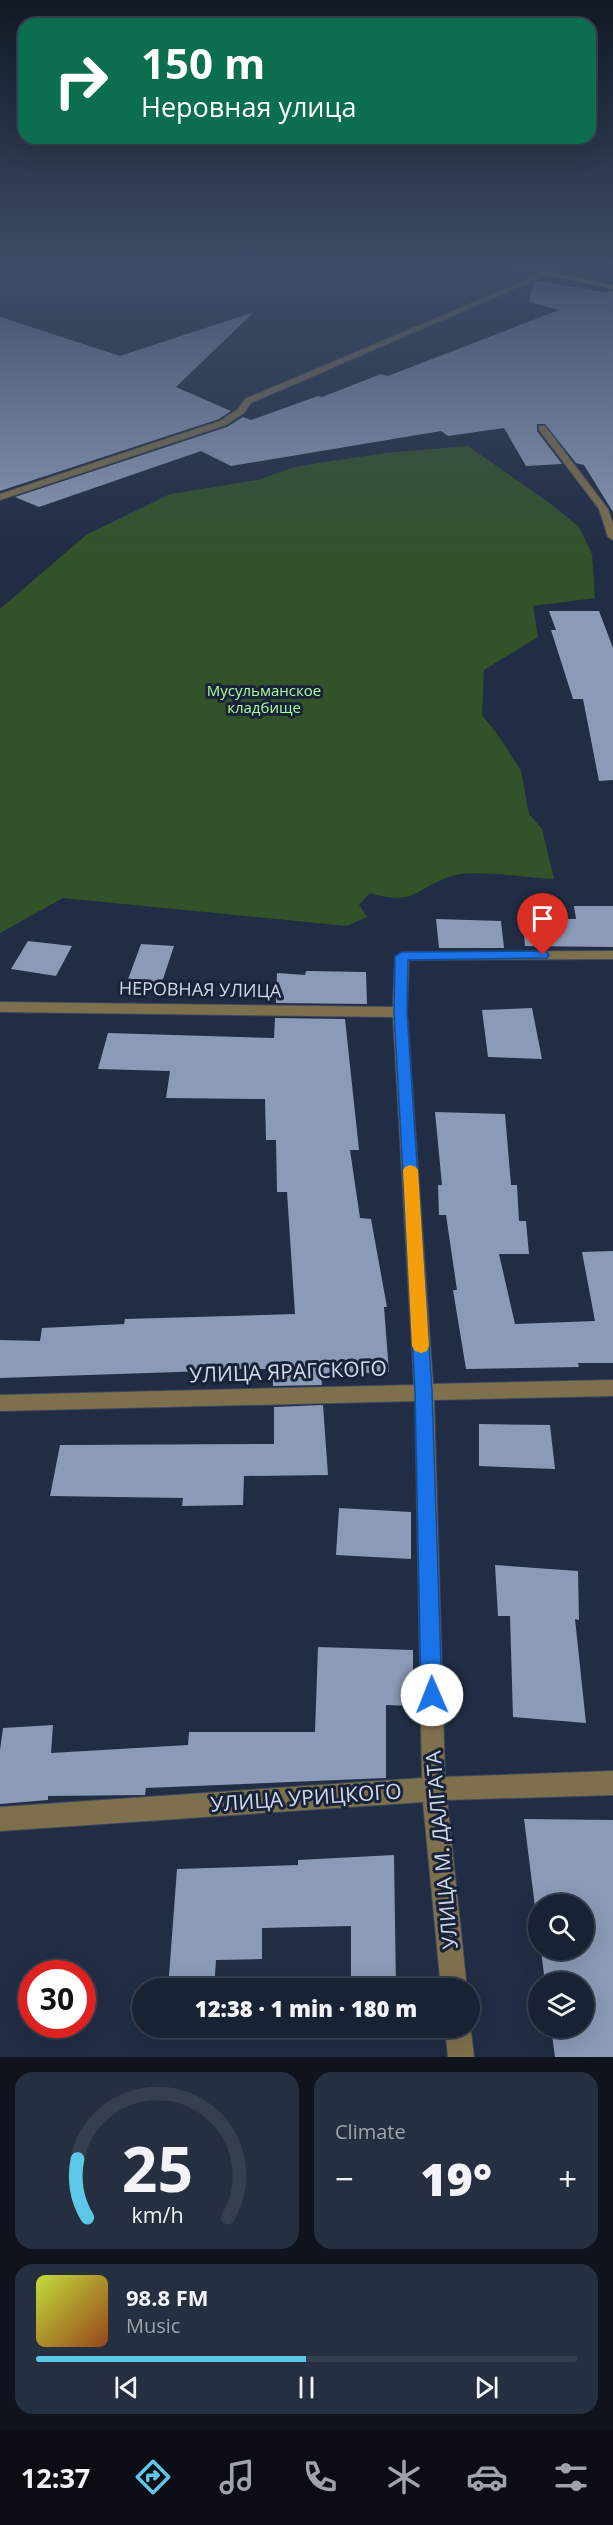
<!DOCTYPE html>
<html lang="en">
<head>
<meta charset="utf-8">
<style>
  :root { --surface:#192233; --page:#262f3f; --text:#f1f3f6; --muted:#9fa4ac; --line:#373f4e; --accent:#5dc7e8 }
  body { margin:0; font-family:"Open Sans",sans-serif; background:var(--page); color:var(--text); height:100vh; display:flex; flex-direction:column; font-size:22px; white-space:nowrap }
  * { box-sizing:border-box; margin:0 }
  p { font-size:20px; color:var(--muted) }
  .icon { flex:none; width:33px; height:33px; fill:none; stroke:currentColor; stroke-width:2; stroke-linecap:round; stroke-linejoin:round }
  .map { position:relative; height:2057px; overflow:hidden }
  .side { display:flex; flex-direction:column; gap:15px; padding:15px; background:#0e131c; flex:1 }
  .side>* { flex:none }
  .guide { position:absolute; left:18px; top:18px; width:578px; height:126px; border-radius:18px; box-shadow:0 6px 24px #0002,0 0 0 2px var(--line); background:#0b6e4f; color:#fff; overflow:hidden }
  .fabs { position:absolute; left:528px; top:1894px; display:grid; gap:12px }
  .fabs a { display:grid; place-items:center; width:66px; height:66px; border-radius:50%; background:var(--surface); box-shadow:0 6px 24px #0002,0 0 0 2px var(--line); font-size:30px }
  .speed { position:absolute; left:18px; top:1960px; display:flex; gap:12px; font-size:30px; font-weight:700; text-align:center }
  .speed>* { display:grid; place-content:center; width:78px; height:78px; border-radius:50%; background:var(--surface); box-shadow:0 6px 24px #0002,0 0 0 2px var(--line); line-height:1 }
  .speed .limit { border:9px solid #d22; background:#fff; color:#111 }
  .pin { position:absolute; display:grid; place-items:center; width:51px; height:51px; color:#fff; margin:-62px -26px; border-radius:50% 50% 50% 0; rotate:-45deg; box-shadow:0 0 6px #0007 }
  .pin .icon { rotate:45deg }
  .me { position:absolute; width:66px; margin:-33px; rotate:359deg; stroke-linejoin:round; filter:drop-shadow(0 0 4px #0008) }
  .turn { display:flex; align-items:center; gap:21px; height:126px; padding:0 24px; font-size:27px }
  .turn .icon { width:78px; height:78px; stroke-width:2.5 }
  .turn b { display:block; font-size:42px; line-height:51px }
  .big { font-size:45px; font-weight:800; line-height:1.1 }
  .side .widget { flex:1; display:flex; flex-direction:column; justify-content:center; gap:9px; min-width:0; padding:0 21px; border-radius:18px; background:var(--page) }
  .side .dial { align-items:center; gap:0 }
  .dial svg { height:156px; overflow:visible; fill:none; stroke:var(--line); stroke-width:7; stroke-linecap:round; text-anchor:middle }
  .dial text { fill:var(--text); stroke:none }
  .song { display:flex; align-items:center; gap:18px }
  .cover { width:72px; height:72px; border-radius:9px; background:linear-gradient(135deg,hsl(70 70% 55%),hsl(20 70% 35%)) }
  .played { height:6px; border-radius:3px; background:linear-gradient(90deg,var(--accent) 50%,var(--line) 50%) }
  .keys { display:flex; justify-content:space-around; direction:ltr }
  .heat { display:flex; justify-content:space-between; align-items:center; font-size:33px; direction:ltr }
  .side .tiles { flex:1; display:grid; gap:15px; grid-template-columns:1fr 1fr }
  .widget:last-child { grid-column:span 2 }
  .trip { position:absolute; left:132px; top:1978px; width:348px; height:60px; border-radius:30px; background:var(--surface); box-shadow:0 6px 24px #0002,0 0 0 2px var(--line); font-weight:800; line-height:60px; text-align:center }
  .tab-bar { display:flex; height:96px; justify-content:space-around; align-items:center; background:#0a0e14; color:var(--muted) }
  .tab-bar .icon { width:42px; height:42px }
  .tab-bar .current { color:var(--accent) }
  .tab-bar b { font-size:27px; color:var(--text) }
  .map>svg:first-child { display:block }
  .green { fill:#32532a }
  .building { fill:#8b9ab6 }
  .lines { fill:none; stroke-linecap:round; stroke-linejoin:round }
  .minor-casing { stroke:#3d495e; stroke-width:2 }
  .major-casing { stroke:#3d495e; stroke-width:2 }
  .minor { fill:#7e704d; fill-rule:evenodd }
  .major { fill:#cfb267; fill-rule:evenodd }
  .route { fill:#1a73e8; stroke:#114b97; stroke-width:1.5 }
  .slow { fill:#f59e0b }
  .labels { text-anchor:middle; stroke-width:6; stroke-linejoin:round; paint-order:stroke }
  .far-park-label { font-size:15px; fill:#adfb9b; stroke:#182339 }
  .street-label { font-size:18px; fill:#d1d9e8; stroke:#182339 }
  .near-street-label { font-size:21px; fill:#d1d9e8; stroke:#182339 }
</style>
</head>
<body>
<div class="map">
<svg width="613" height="2057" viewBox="0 0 613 2057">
  <rect width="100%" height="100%" fill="#212d44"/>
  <!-- green -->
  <path class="green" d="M468,446L551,504L579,527L592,554L595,598L533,606L538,637L484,670L482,715L498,735L521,771L529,814L542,829L554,879C530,878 472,869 452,876C414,888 416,907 370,893L359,905L367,917L347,926L63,898L0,933V609L86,535L170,494L258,480L291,468L318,463L386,453Z"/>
  <!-- building -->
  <path class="building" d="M539,281L603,292L613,291V512L584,465L576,463L545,424H537V431L562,464L526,466L504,428L448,436L441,431L231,466L201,451L39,507L15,497L227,427L243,417L251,420L318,396L322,397L381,374L388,376L559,310L529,302L533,283Z
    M254,312L176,387L231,411L219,419L0,491V317L120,356Z
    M549,611H599L613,648V780L599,781L583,699H573L551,630H556Z
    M574,906H613V947L525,946L523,918L576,919Z
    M436,919L501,921L504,948H439Z
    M28,941L72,946L56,976L11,969Z
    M141,944L174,946L161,985L127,982Z
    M306,971L366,972L367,1004L276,1003L277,973L305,975Z
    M532,1008L542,1059L488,1057L482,1010Z
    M275,1018L345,1019L359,1150H350L360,1218L371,1219L387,1307H384L389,1372L321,1375L322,1385L273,1386V1369H207V1371L0,1378V1340L40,1341L42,1328L124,1324L125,1319L295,1314L287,1192H277L276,1140H266L265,1099L166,1098L170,1071L98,1069L108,1033L274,1038Z
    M435,1112L505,1114L511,1185H517L519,1221H526L529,1254H499L515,1324L595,1321L582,1252L613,1251V1363H578L579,1367L466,1369L453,1290H457L446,1215H439L438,1185H442Z
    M323,1405L328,1475L244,1476L243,1505L182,1506L183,1498L50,1496L60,1445L274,1444V1407Z
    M479,1424L550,1425L555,1469L479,1466Z
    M339,1508L411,1512V1559L336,1555Z
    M495,1565L578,1571L579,1620L575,1619L586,1723L513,1717L510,1616H498Z
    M318,1647L413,1650V1706L386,1705V1778L146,1788L145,1795L48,1796V1800L0,1804V1750L3,1728L53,1725L51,1753L188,1745L189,1732H315Z
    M524,1819L613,1820V2057H555L551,2028H584V1983H545L541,1950H584V1905H538V1931Z
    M394,1855L396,1989H351V1926L262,1928V1959L216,1960L214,1989H168L177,1869L298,1865V1860Z"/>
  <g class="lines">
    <!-- minor casing -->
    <g class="minor-casing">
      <path id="minor" d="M557,267L558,270L251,403L244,413L226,425L0,500V494L220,421L238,409L245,399Z
        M539,426H545L608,509L613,524V540L608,537L599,509L539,430Z
        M613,951V959L409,960L407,1012L433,1384L613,1380V1396L434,1400L445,1777L613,1771V1795L447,1800L467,1989H441L423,1802L0,1831V1807L422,1778L415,1401L0,1411V1395L414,1385L393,1017L0,1012V1002L393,1007L395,956L402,952Z
        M470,2024L474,2057H448L445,2028H470Z"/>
    </g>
    <!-- major casing -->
    <g class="major-casing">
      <path id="major" d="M511,267H525L613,285V289Z"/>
    </g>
    <!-- minor -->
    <use href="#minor" class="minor"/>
    <!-- major -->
    <use href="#major" class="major"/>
  </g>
  <!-- sky -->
  <linearGradient id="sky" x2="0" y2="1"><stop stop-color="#121925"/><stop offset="0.48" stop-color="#3d4c67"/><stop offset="1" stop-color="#3d4c67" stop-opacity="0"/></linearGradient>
  <rect width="613" height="555" fill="url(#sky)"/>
  <!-- route -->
  <path class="route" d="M543,951L547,952L549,955L547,958L408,960L407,1012L432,1391L442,1695L439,1703L432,1706L424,1703L421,1695L415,1391L394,1012L395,956L402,952Z"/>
  <!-- slow -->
  <path class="slow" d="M410,1165L416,1167L418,1170L429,1346L427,1351L421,1353L415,1351L412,1346L403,1170L405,1167Z"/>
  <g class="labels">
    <!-- far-park labels -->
    <g class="far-park-label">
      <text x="264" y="696">Мусульманское<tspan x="264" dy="17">кладбище</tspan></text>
    </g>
    <!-- street labels -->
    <g class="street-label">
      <text transform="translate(200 990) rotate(1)" y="6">НЕРОВНАЯ УЛИЦА</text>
    </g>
    <!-- near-street labels -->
    <g class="near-street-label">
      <text transform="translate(288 1372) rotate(-2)" y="7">УЛИЦА ЯРАГСКОГО</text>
      <text transform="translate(306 1798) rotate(-4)" y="7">УЛИЦА УРИЦКОГО</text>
      <text transform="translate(442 1850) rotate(-95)" y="7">УЛИЦА М. ДАЛГАТА</text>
    </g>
  </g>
</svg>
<div class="fabs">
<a><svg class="icon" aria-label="search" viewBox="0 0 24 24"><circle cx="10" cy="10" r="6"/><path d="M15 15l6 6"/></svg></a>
<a><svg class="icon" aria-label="layers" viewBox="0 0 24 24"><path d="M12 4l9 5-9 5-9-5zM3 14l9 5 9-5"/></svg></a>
</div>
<div class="speed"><div class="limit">30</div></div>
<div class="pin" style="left:543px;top:955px;background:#d93025"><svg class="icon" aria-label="arrive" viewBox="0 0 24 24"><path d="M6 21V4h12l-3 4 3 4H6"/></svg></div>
<svg class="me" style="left:432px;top:1695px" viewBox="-20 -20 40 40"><circle r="19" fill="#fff"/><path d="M0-13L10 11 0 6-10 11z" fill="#1a73e8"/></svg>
<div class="trip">12:38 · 1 min · 180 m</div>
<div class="guide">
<div class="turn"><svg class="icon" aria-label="right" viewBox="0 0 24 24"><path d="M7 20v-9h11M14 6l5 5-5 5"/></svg><div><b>150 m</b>Неровная улица</div></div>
</div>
</div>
<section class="side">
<div class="tiles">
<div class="widget dial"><svg viewBox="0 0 100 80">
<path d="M14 69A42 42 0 1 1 86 69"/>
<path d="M14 69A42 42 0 0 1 9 39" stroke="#5dc7e8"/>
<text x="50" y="56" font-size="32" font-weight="700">25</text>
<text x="50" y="72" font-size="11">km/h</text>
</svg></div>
<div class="widget"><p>Climate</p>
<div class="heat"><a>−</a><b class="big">19°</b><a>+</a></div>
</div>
<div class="widget">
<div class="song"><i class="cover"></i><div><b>98.8 FM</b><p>Music</p></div></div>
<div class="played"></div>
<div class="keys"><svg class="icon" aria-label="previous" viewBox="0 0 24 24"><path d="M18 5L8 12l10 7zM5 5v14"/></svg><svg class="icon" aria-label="pause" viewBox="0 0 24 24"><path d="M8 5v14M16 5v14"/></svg><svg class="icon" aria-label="next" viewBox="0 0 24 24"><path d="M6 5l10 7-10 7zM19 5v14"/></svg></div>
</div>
</div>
</section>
<nav class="tab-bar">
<b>12:37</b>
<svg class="icon current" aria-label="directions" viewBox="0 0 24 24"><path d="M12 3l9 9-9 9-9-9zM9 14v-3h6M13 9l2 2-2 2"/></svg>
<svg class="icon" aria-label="music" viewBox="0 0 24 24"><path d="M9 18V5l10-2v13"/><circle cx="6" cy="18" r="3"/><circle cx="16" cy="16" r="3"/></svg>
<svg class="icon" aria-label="phone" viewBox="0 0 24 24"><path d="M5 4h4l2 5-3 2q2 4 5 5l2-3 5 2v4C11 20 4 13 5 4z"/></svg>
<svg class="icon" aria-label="climate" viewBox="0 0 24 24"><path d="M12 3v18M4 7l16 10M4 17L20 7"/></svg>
<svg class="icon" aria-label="car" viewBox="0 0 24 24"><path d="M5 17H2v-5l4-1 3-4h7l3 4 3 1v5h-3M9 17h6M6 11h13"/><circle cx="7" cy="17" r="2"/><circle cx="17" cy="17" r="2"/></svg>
<svg class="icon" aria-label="filters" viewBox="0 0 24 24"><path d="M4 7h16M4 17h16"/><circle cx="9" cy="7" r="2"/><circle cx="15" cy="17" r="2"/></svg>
</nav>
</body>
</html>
